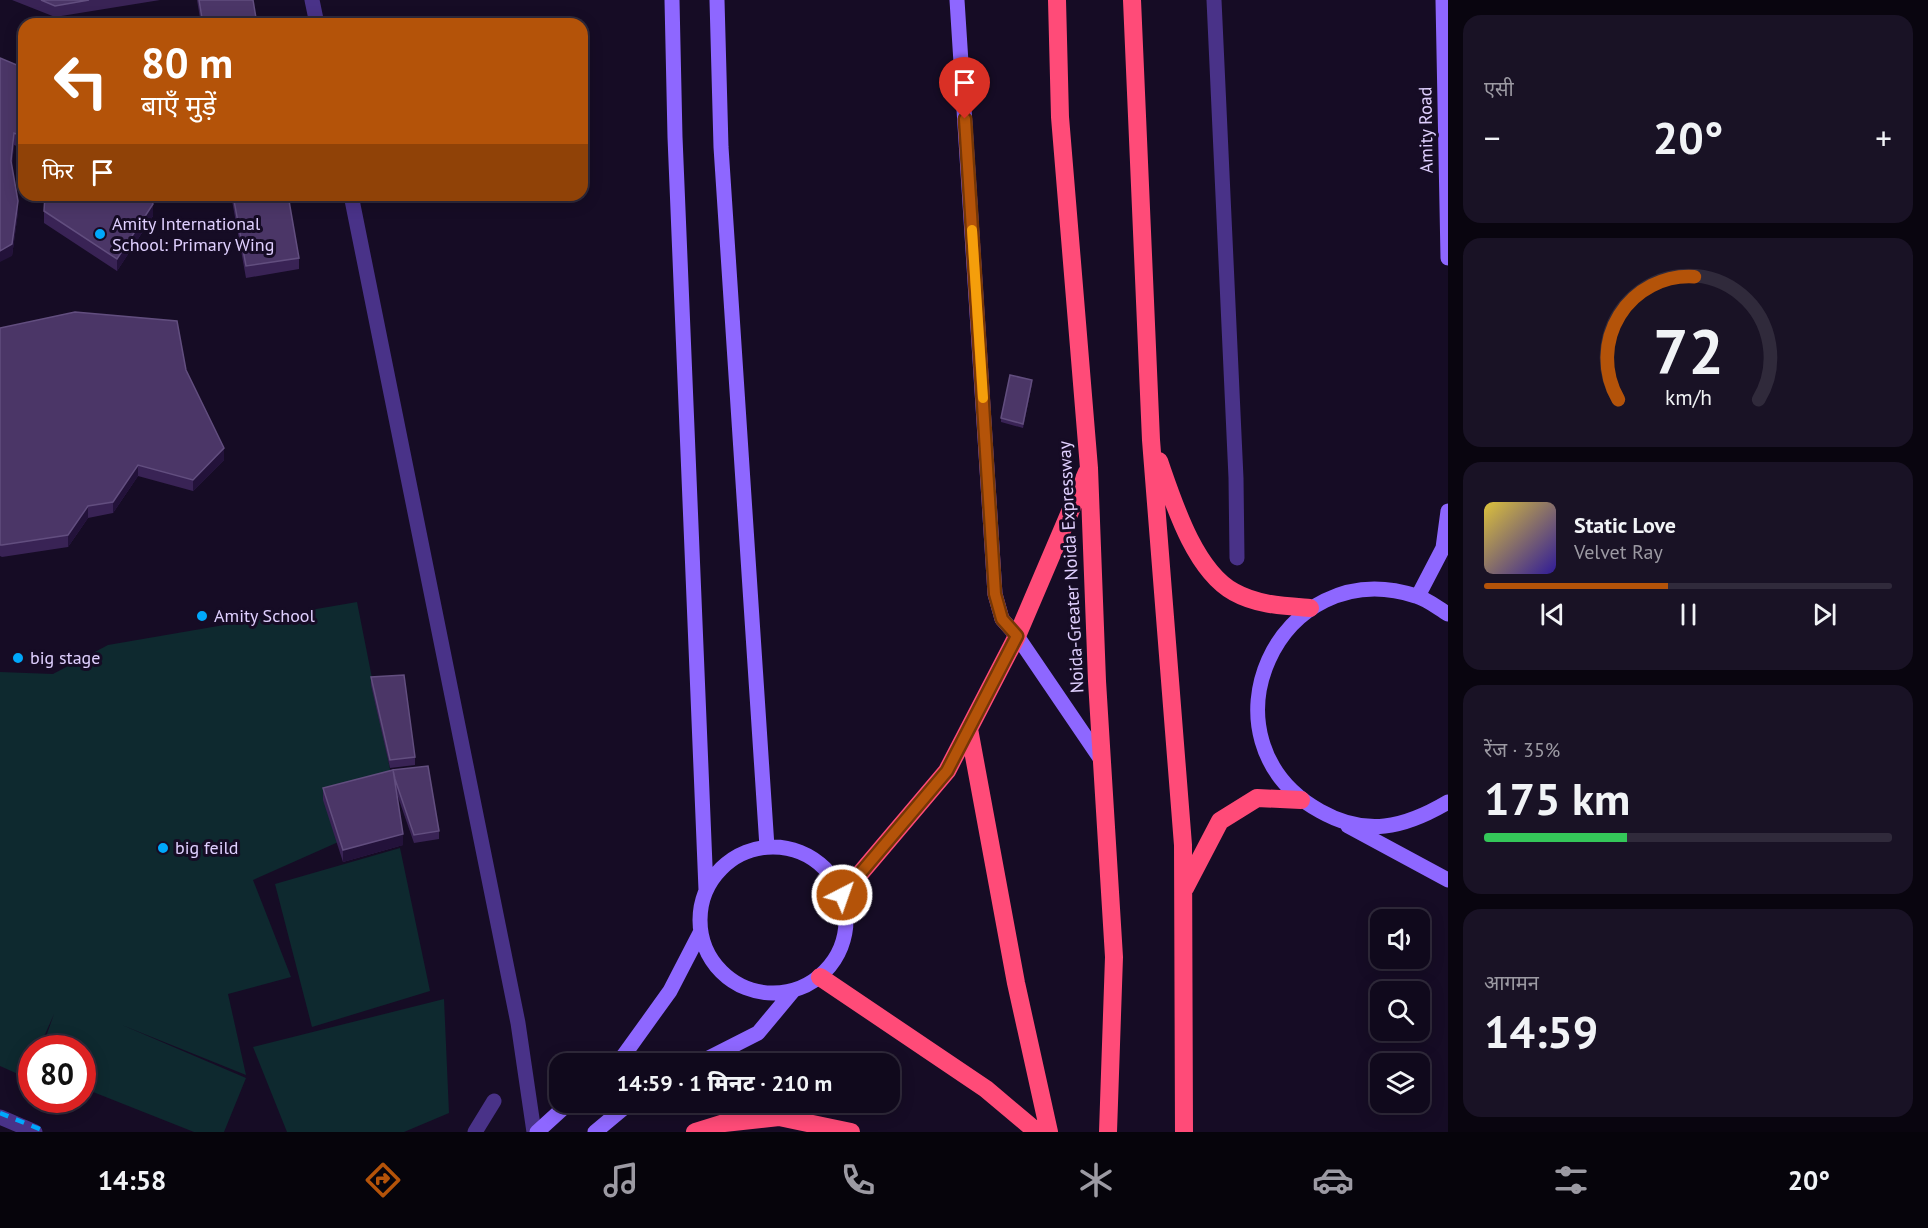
<!DOCTYPE html>
<html lang="hi">
<head>
<meta charset="utf-8">
<style>
  :root { --surface:#10091c; --page:#191225; --text:#f1f3f6; --muted:#9c9aa3; --line:#302a3b; --accent:#b45309 }
  body { margin:0; font-family:"PT Sans","Noto Sans Devanagari",sans-serif; background:var(--page); color:var(--text); height:100vh; display:flex; flex-direction:column; font-size:22px; white-space:nowrap }
  * { box-sizing:border-box; margin:0 }
  p { font-size:20px; color:var(--muted) }
  .icon { flex:none; width:33px; height:33px; fill:none; stroke:currentColor; stroke-width:2; stroke-linecap:round; stroke-linejoin:round }
  .map { position:relative; flex:1; overflow:hidden }
  .details { display:flex; flex-direction:column; gap:15px; padding:15px; background:#09050f; width:480px }
  .details>* { flex:none }
  .top-card { position:absolute; left:18px; top:18px; width:570px; height:183px; border-radius:18px; box-shadow:0 3px 15px #0003,0 0 0 2px var(--line); background:#b45309; color:#fff; overflow:hidden }
  .buttons { position:absolute; left:1370px; top:909px; display:grid; gap:12px }
  .buttons a { display:grid; place-items:center; width:60px; height:60px; border-radius:12px; background:var(--surface); box-shadow:0 3px 15px #0003,0 0 0 2px var(--line); font-size:30px }
  .speed { position:absolute; left:18px; top:1035px; display:flex; gap:12px; font-size:30px; font-weight:700; text-align:center }
  .speed>* { display:grid; place-content:center; width:78px; height:78px; border-radius:50%; background:var(--surface); box-shadow:0 3px 15px #0003,0 0 0 2px var(--line); line-height:1 }
  .speed .limit { border:9px solid #d22; background:#fff; color:#111 }
  .pin { position:absolute; display:grid; place-items:center; width:51px; height:51px; color:#fff; margin:-62px -26px; border-radius:50% 50% 50% 0; rotate:-45deg; box-shadow:0 0 6px #0007 }
  .pin .icon { rotate:45deg }
  .me { position:absolute; width:66px; margin:-33px; rotate:41deg; stroke-linejoin:round; filter:drop-shadow(0 0 4px #0008) }
  .turn { display:flex; align-items:center; gap:21px; height:126px; padding:0 24px; font-size:27px }
  .turn .icon { width:78px; height:78px; stroke-width:2.5 }
  .turn b { display:block; font-size:42px; line-height:51px }
  .then { display:flex; align-items:center; height:57px; padding:0 24px; background:#0003; gap:12px; font-size:22px }
  .big { font-size:45px; font-weight:800; line-height:1.1 }
  .details .widget { flex:1; display:flex; flex-direction:column; justify-content:center; gap:9px; min-width:0; padding:0 21px; border-radius:18px; background:var(--page) }
  .details .dial { align-items:center; gap:0 }
  .dial svg { height:156px; overflow:visible; fill:none; stroke:var(--line); stroke-width:7; stroke-linecap:round; text-anchor:middle }
  .dial text { fill:var(--text); stroke:none }
  .song { display:flex; align-items:center; gap:18px }
  .cover { width:72px; height:72px; border-radius:9px; background:linear-gradient(135deg,hsl(50 70% 55%),hsl(250 70% 35%)) }
  .played { height:6px; border-radius:3px; background:linear-gradient(90deg,var(--accent) 45%,var(--line) 45%) }
  .keys { display:flex; justify-content:space-around; direction:ltr }
  .heat { display:flex; justify-content:space-between; align-items:center; font-size:33px; direction:ltr }
  .charge { height:9px; border-radius:4px; background:linear-gradient(90deg,#34c759 35%,var(--line) 0) }
  .trip { position:absolute; left:549px; top:1053px; width:351px; height:60px; border-radius:18px; background:var(--surface); box-shadow:0 3px 15px #0003,0 0 0 2px var(--line); font-weight:800; line-height:60px; text-align:center }
  .dock { display:flex; height:96px; justify-content:space-around; align-items:center; background:#06040b; color:var(--muted) }
  .dock .icon { width:42px; height:42px }
  .dock .active { color:var(--accent) }
  .dock b { font-size:27px; color:var(--text) }
  main { display:flex; flex:1; min-height:0 }
  .map>svg:first-child { display:block }
  .garden { fill:#0e292f }
  .lines { fill:none; stroke-linecap:round; stroke-linejoin:round }
  .street { stroke:#493288; stroke-width:15 }
  .secondary { stroke:#8e67ff; stroke-width:15 }
  .highway { stroke:#ff4b78; stroke-width:18 }
  .rail { stroke:#00a8fb; stroke-width:4.5; stroke-dasharray:9 8; stroke-linecap:butt }
  .wall { fill:#392355 }
  .shaded-wall { fill:#23123a }
  .building { fill:#4b3667; stroke:#624e7f; stroke-width:1.5 }
  .route-casing { stroke:#753606; stroke-width:15 }
  .route { stroke:#b45309; stroke-width:10 }
  .slow { stroke:#f59e0b; stroke-width:10 }
  .poi-dot { fill:#00a8fb; stroke:#160c25; stroke-width:2 }
  .labels { text-anchor:middle; stroke-width:6; stroke-linejoin:round; paint-order:stroke }
  .street-label { font-size:18px; fill:#e0d0ff; stroke:#160c25 }
  .poi-label { font-size:18px; fill:#e0d0ff; stroke:#160c25; text-anchor:start }
</style>
</head>
<body>
<main>
<div class="map">
<svg width="1448" height="1132" viewBox="0 0 1448 1132">
  <rect width="100%" height="100%" fill="#160c25"/>
  <!-- garden -->
  <path class="garden" d="M357,602L399,815L253,880L291,977L228,994L246,1075L122,1025L246,1078L224,1132H194L83,1088L82,1048H42L54,1014L39,1048H32L31,1067L27,1078L0,1066V672L53,674L108,645Z
    M400,848L430,991L312,1027L275,884Z
    M444,999L449,1113L404,1132H287L253,1047Z"/>
  <g class="lines">
    <!-- street -->
    <path class="street" d="M312,0L317,24
      M1214,0L1236,478L1237,558
      M351,195L518,1023L534,1132
      M0,1117L35,1132
      M475,1132L494,1101"/>
    <!-- secondary -->
    <path class="secondary" d="M672,0L675,137L706,890
      M717,0L721,147L767,847
      M957,0L995,594L1002,619L1017,636L1102,761
      M1443,0L1448,258
      M1418,596L1443,548L1448,511
      M1448,614C1438,608 1427,599 1416,596C1278,551 1193,740 1320,811C1366,837 1404,828 1448,802
      M1348,826L1448,880
      M700 920a73 73 0 1 1 146 0a73 73 0 1 1-146 0Z
      M614,1064L624,1055L670,991L700,933
      M697,1064L758,1033L793,991
      M537,1132L570,1102
      M595,1132L631,1102"/>
    <!-- highway -->
    <path class="highway" d="M1057,0L1060,117L1089,468L1097,681L1114,957L1108,1132
      M1132,0L1151,440L1183,845L1184,1132
      M1159,461C1173,501 1194,570 1234,592C1257,605 1284,606 1310,608
      M969,729L1016,983L1049,1132
      M1185,888L1220,821L1257,798L1301,800
      M842,895L947,771L1017,636L1087,472
      M820,977L986,1089L1037,1132
      M695,1132L724,1123L779,1117L851,1132"/>
    <!-- rail -->
    <path class="rail" d="M0,1113L47,1132"/>
  </g>
  <!-- wall -->
  <path class="wall" d="M12,0H160L55,17Z
    M197,0H253L257,24H201Z
    M0,58L24,68V149L14,145L12,165L18,212L12,256Z
    M231,195H288L299,258V269L246,278Z
    M44,211L153,216L117,271L44,223Z
    M0,328L186,370L224,460L193,491L138,476L113,513L88,518L68,547L2,557L0,556Z
    M1032,384L1023,428L1001,422V418Z
    M371,677L415,757V765L390,768L371,685Z
    M392,771L439,831V839L414,843L397,794L403,845L343,862L323,800V788Z"/>
  <!-- shaded-wall -->
  <path class="shaded-wall" d="M14,133V145L11,173V161Z
    M18,201V212L12,256L0,262V251Z
    M153,204V216L117,271V259Z
    M1032,380V384L1023,428V424Z
    M224,448V460L193,491V480Z
    M138,465V476L113,513V502Z
    M88,506V518L68,547V535Z
    M403,834V845L343,862V850Z"/>
  <!-- building -->
  <path class="building" d="M41,0H89L55,6Z
    M199,0H253L257,24H203Z
    M0,58L24,68V137L14,133L11,161L18,201L12,244L0,251Z
    M45,195H151L153,204L117,259L44,211Z
    M233,195H288L299,258L246,266Z
    M75,312L177,321L186,370L224,448L193,480L138,465L113,502L88,506L68,535L2,545H0V328Z
    M1010,375L1032,380L1023,424L1001,418Z
    M404,675L415,757L390,760L371,677Z
    M428,766L439,831L414,835L395,779L393,770H392Z
    M393,770L403,834L343,850L323,788Z"/>
  <g class="lines">
    <!-- route casing -->
    <g class="route-casing">
      <path id="route" d="M842,895L947,771L1017,636L1002,619L995,594L965,119"/>
    </g>
    <!-- route -->
    <use href="#route" class="route"/>
    <!-- slow -->
    <path class="slow" d="M972,230L983,398"/>
  </g>
  <!-- markers -->
  <g class="poi-dot">
    <circle cx="100" cy="234" r="6"/>
    <circle cx="202" cy="616" r="6"/>
    <circle cx="18" cy="658" r="6"/>
    <circle cx="163" cy="848" r="6"/>
  </g>
  <g class="labels">
    <!-- street labels -->
    <g class="street-label">
      <text transform="translate(1426 130) rotate(-91)" y="6">Amity Road</text>
      <text transform="translate(1071 567) rotate(-93)" y="6">Noida-Greater Noida Expressway</text>
    </g>
    <!-- poi labels -->
    <g class="poi-label">
      <text x="112" y="230">Amity International<tspan x="112" dy="21">School: Primary Wing</tspan></text>
      <text x="214" y="622">Amity School</text>
      <text x="30" y="664">big stage</text>
      <text x="175" y="854">big feild</text>
    </g>
  </g>
</svg>
<div class="buttons">
<a><svg class="icon" aria-label="sound" viewBox="0 0 24 24"><path d="M4 9h4l5-4v14l-5-4H4zM17 9q2 3 0 6"/></svg></a>
<a><svg class="icon" aria-label="search" viewBox="0 0 24 24"><circle cx="10" cy="10" r="6"/><path d="M15 15l6 6"/></svg></a>
<a><svg class="icon" aria-label="layers" viewBox="0 0 24 24"><path d="M12 4l9 5-9 5-9-5zM3 14l9 5 9-5"/></svg></a>
</div>
<div class="speed"><div class="limit">80</div></div>
<div class="pin" style="left:965px;top:119px;background:#d93025"><svg class="icon" aria-label="arrive" viewBox="0 0 24 24"><path d="M6 21V4h12l-3 4 3 4H6"/></svg></div>
<svg class="me" style="left:842px;top:895px" viewBox="-20 -20 40 40"><circle r="17" fill="#b45309" stroke="#fff" stroke-width="3"/><path d="M0-11L8 9 0 5-8 9z" fill="#fff"/></svg>
<div class="trip">14:59 · 1 मिनट · 210 m</div>
<div class="top-card">
<div class="turn"><svg class="icon" aria-label="left" viewBox="0 0 24 24"><path d="M17 20v-9H6M10 6l-5 5 5 5"/></svg><div><b>80 m</b>बाएँ मुड़ें</div></div>
<div class="then">फिर<svg class="icon" aria-label="arrive" viewBox="0 0 24 24"><path d="M6 21V4h12l-3 4 3 4H6"/></svg></div>
</div>
</div>
<section class="details">
<div class="widget"><p>एसी</p>
<div class="heat"><a>−</a><b class="big">20°</b><a>+</a></div>
</div>
<div class="widget dial"><svg viewBox="0 0 100 80">
<path d="M14 69A42 42 0 1 1 86 69"/>
<path d="M14 69A42 42 0 0 1 53 6" stroke="#b45309"/>
<text x="50" y="56" font-size="32" font-weight="700">72</text>
<text x="50" y="72" font-size="11">km/h</text>
</svg></div>
<div class="widget">
<div class="song"><i class="cover"></i><div><b>Static Love</b><p>Velvet Ray</p></div></div>
<div class="played"></div>
<div class="keys"><svg class="icon" aria-label="previous" viewBox="0 0 24 24"><path d="M18 5L8 12l10 7zM5 5v14"/></svg><svg class="icon" aria-label="pause" viewBox="0 0 24 24"><path d="M8 5v14M16 5v14"/></svg><svg class="icon" aria-label="next" viewBox="0 0 24 24"><path d="M6 5l10 7-10 7zM19 5v14"/></svg></div>
</div>
<div class="widget"><p>रेंज · 35%</p><b class="big">175 km</b><div class="charge"></div></div>
<div class="widget"><p>आगमन</p><b class="big">14:59</b></div>
</section>
</main>
<nav class="dock">
<b>14:58</b>
<svg class="icon active" aria-label="directions" viewBox="0 0 24 24"><path d="M12 3l9 9-9 9-9-9zM9 14v-3h6M13 9l2 2-2 2"/></svg>
<svg class="icon" aria-label="music" viewBox="0 0 24 24"><path d="M9 18V5l10-2v13"/><circle cx="6" cy="18" r="3"/><circle cx="16" cy="16" r="3"/></svg>
<svg class="icon" aria-label="phone" viewBox="0 0 24 24"><path d="M5 4h4l2 5-3 2q2 4 5 5l2-3 5 2v4C11 20 4 13 5 4z"/></svg>
<svg class="icon" aria-label="climate" viewBox="0 0 24 24"><path d="M12 3v18M4 7l16 10M4 17L20 7"/></svg>
<svg class="icon" aria-label="car" viewBox="0 0 24 24"><path d="M5 17H2v-5l4-1 3-4h7l3 4 3 1v5h-3M9 17h6M6 11h13"/><circle cx="7" cy="17" r="2"/><circle cx="17" cy="17" r="2"/></svg>
<svg class="icon" aria-label="filters" viewBox="0 0 24 24"><path d="M4 7h16M4 17h16"/><circle cx="9" cy="7" r="2"/><circle cx="15" cy="17" r="2"/></svg>
<b>20°</b>
</nav>
</body>
</html>
